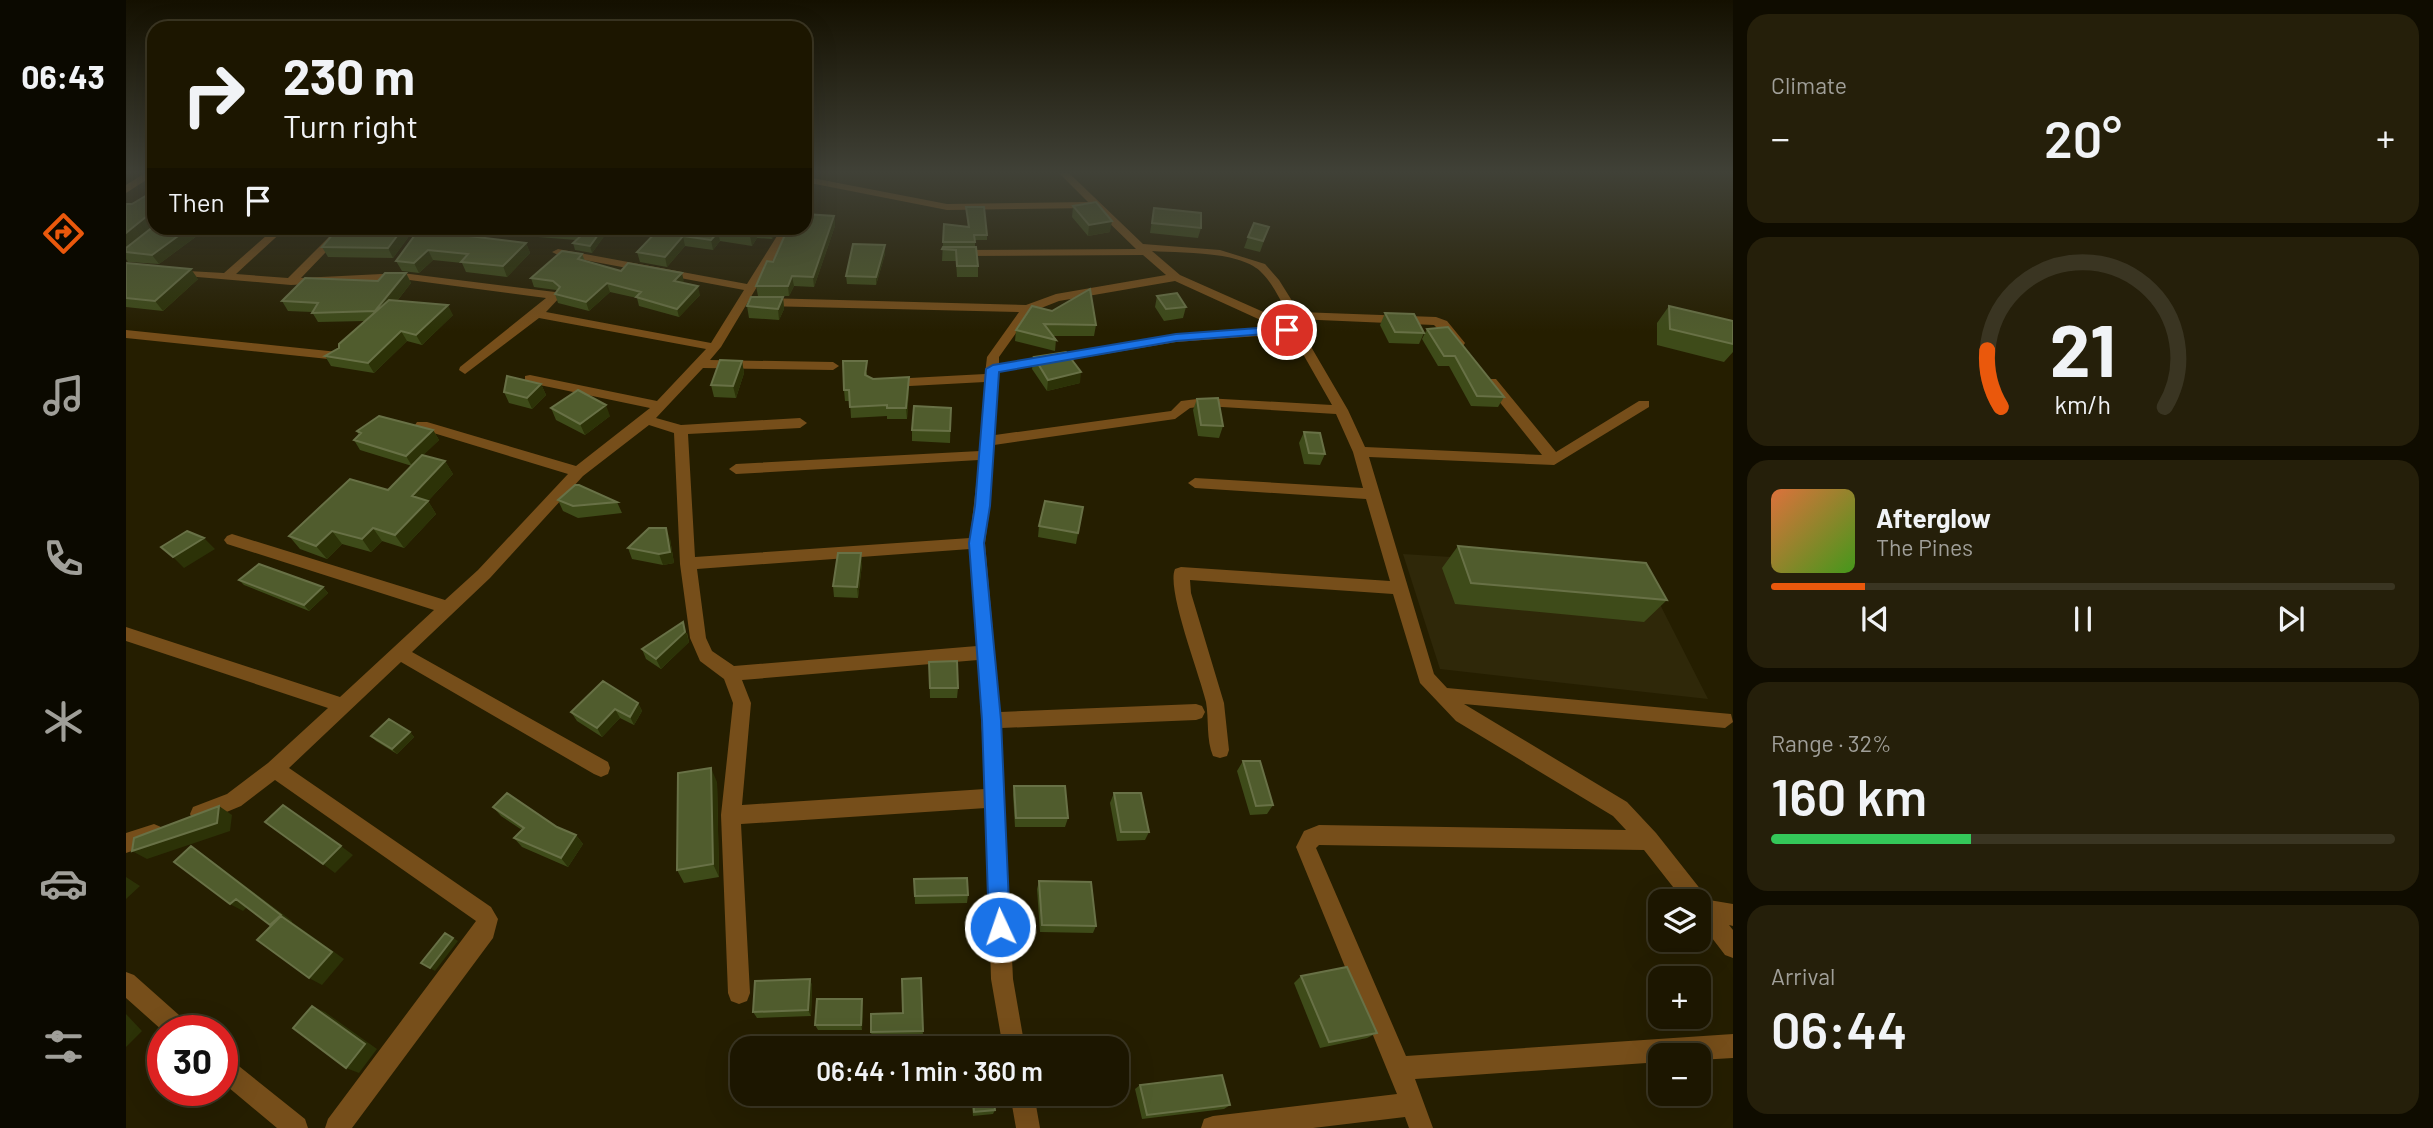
<!DOCTYPE html>
<html lang="en">
<head>
<meta charset="utf-8">
<style>
  :root { --surface:#1c1600; --page:#251f0a; --text:#f1f3f6; --muted:#a09f99; --line:#3a3522; --accent:#ea580c }
  body { margin:0; font-family:Barlow,sans-serif; background:var(--page); color:var(--text); height:100vh; display:flex; flex-direction:column; font-size:26px; white-space:nowrap }
  * { box-sizing:border-box; margin:0 }
  p { font-size:23px; color:var(--muted) }
  .icon { flex:none; width:38px; height:38px; fill:none; stroke:currentColor; stroke-width:2; stroke-linecap:round; stroke-linejoin:round }
  .map { position:relative; flex:1; overflow:hidden }
  .drawer { display:flex; flex-direction:column; gap:14px; padding:14px; background:#0f0c00; width:700px }
  .drawer>* { flex:none }
  .banner { position:absolute; left:21px; top:21px; width:665px; height:214px; border-radius:21px; box-shadow:0 7px 28px #0002,0 0 0 2px var(--line); background:#1c1600; color:var(--text); overflow:hidden }
  .tools { position:absolute; left:1522px; top:889px; display:grid; gap:14px }
  .tools a { display:grid; place-items:center; width:63px; height:63px; border-radius:14px; background:var(--surface); box-shadow:0 7px 28px #0002,0 0 0 2px var(--line); font-size:35px }
  .speed { position:absolute; left:21px; top:1015px; display:flex; gap:14px; font-size:35px; font-weight:700; text-align:center }
  .speed>* { display:grid; place-content:center; width:91px; height:91px; border-radius:50%; background:var(--surface); box-shadow:0 7px 28px #0002,0 0 0 2px var(--line); line-height:1 }
  .speed .limit { border:10px solid #d22; background:#fff; color:#111 }
  .pin { position:absolute; display:grid; place-items:center; width:60px; height:60px; color:#fff; margin:-30px; border:4px solid #fff; border-radius:50%; box-shadow:0 2px 7px #0007 }
  .me { position:absolute; width:77px; margin:-38px; rotate:357deg; stroke-linejoin:round; filter:drop-shadow(0 0 5px #0008) }
  .turn { display:flex; align-items:center; gap:24px; height:147px; padding:0 21px; font-size:32px }
  .turn .icon { width:91px; height:91px; stroke-width:2.5 }
  .turn b { display:block; font-size:49px; line-height:60px }
  .then { display:flex; align-items:center; height:66px; padding:0 21px; background:#0003; gap:14px; font-size:26px }
  .big { font-size:52px; font-weight:600; line-height:1.1 }
  .drawer .tile { flex:1; display:flex; flex-direction:column; justify-content:center; gap:10px; min-width:0; padding:0 24px; border-radius:21px; background:var(--page) }
  .drawer .dial { align-items:center; gap:0 }
  .dial svg { height:182px; overflow:visible; fill:none; stroke:var(--line); stroke-width:7; stroke-linecap:round; text-anchor:middle }
  .dial text { fill:var(--text); stroke:none }
  .song { display:flex; align-items:center; gap:21px }
  .cover { width:84px; height:84px; border-radius:10px; background:linear-gradient(135deg,hsl(20 70% 55%),hsl(100 70% 35%)) }
  .played { height:7px; border-radius:4px; background:linear-gradient(90deg,var(--accent) 15%,var(--line) 15%) }
  .keys { display:flex; justify-content:space-around; direction:ltr }
  .heat { display:flex; justify-content:space-between; align-items:center; font-size:38px; direction:ltr }
  .charge { height:10px; border-radius:5px; background:linear-gradient(90deg,#34c759 32%,var(--line) 0) }
  .trip { position:absolute; left:604px; top:1036px; width:399px; height:70px; border-radius:21px; background:var(--surface); box-shadow:0 7px 28px #0002,0 0 0 2px var(--line); font-weight:600; line-height:70px; text-align:center }
  main { display:flex; flex:1; min-height:0 }
  .menu { display:flex; flex-direction:column; width:126px; justify-content:space-around; align-items:center; background:#0b0900; color:var(--muted) }
  .menu .icon { width:49px; height:49px }
  .menu .current { color:var(--accent) }
  .menu b { font-size:32px; color:var(--text) }
  .map>svg:first-child { display:block }
  .built { fill:#2f2809 }
  .lines { fill:none; stroke-linecap:round; stroke-linejoin:round }
  .street { fill:#764e1a; fill-rule:evenodd }
  .wall { fill:#3e4b19 }
  .shaded-wall { fill:#2c3207 }
  .building { fill:#505c2d; stroke:#687146; stroke-width:2 }
  .route { fill:#1a73e8; stroke:#114b97; stroke-width:2 }
</style>
</head>
<body>
<main>
<nav class="menu">
<b>06:43</b>
<svg class="icon current" aria-label="directions" viewBox="0 0 24 24"><path d="M12 3l9 9-9 9-9-9zM9 14v-3h6M13 9l2 2-2 2"/></svg>
<svg class="icon" aria-label="music" viewBox="0 0 24 24"><path d="M9 18V5l10-2v13"/><circle cx="6" cy="18" r="3"/><circle cx="16" cy="16" r="3"/></svg>
<svg class="icon" aria-label="phone" viewBox="0 0 24 24"><path d="M5 4h4l2 5-3 2q2 4 5 5l2-3 5 2v4C11 20 4 13 5 4z"/></svg>
<svg class="icon" aria-label="climate" viewBox="0 0 24 24"><path d="M12 3v18M4 7l16 10M4 17L20 7"/></svg>
<svg class="icon" aria-label="car" viewBox="0 0 24 24"><path d="M5 17H2v-5l4-1 3-4h7l3 4 3 1v5h-3M9 17h6M6 11h13"/><circle cx="7" cy="17" r="2"/><circle cx="17" cy="17" r="2"/></svg>
<svg class="icon" aria-label="filters" viewBox="0 0 24 24"><path d="M4 7h16M4 17h16"/><circle cx="9" cy="7" r="2"/><circle cx="15" cy="17" r="2"/></svg>
</nav>
<div class="map">
<svg width="1607" height="1128" viewBox="0 0 1607 1128">
  <rect width="100%" height="100%" fill="#251e00"/>
  <!-- built -->
  <path class="built" d="M1277,554L1516,569L1582,699L1314,669Z"/>
  <g class="lines">
    <!-- street -->
    <path class="street" d="M19,173H28V175L0,193V185Z
      M933,173H943L1017,244L1094,250L1139,264L1153,280L1173,312L1310,317L1321,321L1339,343L1337,346H1329L1308,325L1170,319L1159,323L1184,345L1222,410L1239,447L1416,455L1360,385V379H1370L1430,452L1513,401H1523V407L1428,465L1243,457L1308,674L1321,688L1605,714L1607,722L1599,728L1338,704L1501,802L1530,833L1583,900L1607,904V926L1603,925L1607,930V958L1599,955L1573,921V901H1558L1518,850L1193,845L1190,848L1280,1056L1607,1034V1058L1573,1060V1055H1535V1062L1289,1079L1307,1128H1283L1279,1117L1187,1128H1075L1078,1119L1087,1116L1271,1094L1170,847L1178,831L1193,825L1500,830L1487,816L1330,721L1294,683L1267,594L1064,580L1065,593L1098,703L1103,750L1101,756L1094,758L1087,756C1080,740 1083,719 1080,702C1074,675 1040,589 1049,569L1055,567L1264,581L1240,499L1069,488L1062,483L1069,478L1237,488L1227,452L1210,414L1079,406L1064,408L1049,419L868,445L864,506L859,543L874,712L1070,704L1076,706L1079,712L1076,718L1070,720L875,728L887,979L899,1048H877L865,979L860,808L615,824L624,993L621,1001L613,1004L605,1001L602,993L595,815L607,703L598,679L574,661L564,638L554,564L548,433L523,425L457,476L364,578L286,652L482,762L484,768L482,774L475,777L468,774L275,662L163,768L365,907L372,919L367,938L226,1128H199L202,1119L350,921L149,780L115,806L74,823L67,821L64,814L67,807L101,794L142,763L202,708L0,641V627L214,697L308,610L101,544L98,540L101,536L106,534L319,600L352,570L442,474L291,428L289,425L291,422H301L450,466L524,408L404,383L399,382V376L404,375L531,401L580,349L413,318L339,374L333,370L334,367L420,298L276,279L165,285L48,275L42,272L44,270L98,273L149,228H160L110,274L162,278L212,228H223L175,278L276,273L429,292L435,296L420,312L585,343L618,290L432,255L426,252L432,249L621,284L656,228H666L595,347L584,360L707,362L713,366L707,370L577,368L530,418L555,425L674,418L681,423L674,428L562,434L569,557L844,538L853,460L610,474L603,469L610,464L854,451L859,382L765,387L758,383L765,379L859,374L861,357L893,312L638,306L632,302L638,298L900,305L930,294L1040,275L1017,255L832,256L826,253L832,250L1010,249L968,208L821,210L679,182L681,177L821,204L962,202ZM1026,251C1054,253 1113,251 1134,271C1147,283 1153,299 1162,313L1151,318L1054,275ZM1049,281L1150,327L1050,334L873,364V357L905,312L933,301ZM1158,334L1173,347L1206,405L1079,398L1055,401L1045,411L869,435L872,372L1050,342ZM844,549L851,646L608,666L586,651L580,638L571,569ZM852,660L859,789L616,805L625,703L616,680Z
      M0,330L212,352L218,356L212,360L0,338Z
      M28,824L35,827L38,834L35,841L0,853V833Z
      M0,972L8,975L62,1023L65,1031H37L0,998Z
      M96,1055L104,1059L179,1119L182,1128H151L96,1082Z
      M884,1094H908L914,1128H890Z"/>
  </g>
  <!-- wall -->
  <path class="wall" d="M28,191V228H146L138,234L79,230L33,264L2,262L0,259V204H6Z
    M947,206L984,232L962,236L946,217Z
    M840,207L861,235V240H849V247L852,266V277H831L830,261H816L818,224L842,227Z
    M1028,208L1075,228L1072,238L1024,233Z
    M708,216L709,226L688,287L668,286L663,296H632L630,286L647,262Z
    M1143,227L1134,252L1118,248L1122,237Z
    M158,228H208L203,233L160,231Z
    M212,228H289L267,258L202,257L196,247Z
    M484,228L466,253L449,250L447,243L450,240L412,237L410,230Z
    M534,228H654L646,239L631,238L626,246L594,241L587,250L559,246L541,267L514,262L511,252Z
    M331,235L400,243L404,253L381,277L340,272L336,263L307,260L293,273L276,271L270,261Z
    M759,245V254L750,285L721,284L720,276Z
    M456,254L459,261L495,271L558,282L557,283L574,295L553,317L513,306L511,298L484,292L463,311L432,303L429,294L432,291L430,290L408,287L405,278Z
    M0,263L72,279L37,311L0,307Z
    M280,273L285,283L271,301L327,315L296,345L281,341L248,373L205,366L199,356L213,348L239,321L192,322L186,312L162,311L156,301L252,281Z
    M1031,296L1060,307L1057,318L1038,321L1029,307Z
    M657,297L658,309L653,320L623,318L621,306Z
    M906,306L970,325L968,336H927L930,340L929,351L889,341L890,330Z
    M1543,306L1607,321V352L1598,362L1531,345V323Z
    M1259,313L1298,333L1293,344L1263,343L1254,325Z
    M1301,329L1378,397L1372,407L1345,406L1323,366H1312L1296,339Z
    M908,357L954,383L921,391L906,369Z
    M616,361L618,373L610,398L588,397L585,385Z
    M741,372V376L747,379L783,377V388L781,419H761V416L725,418L724,401H719L718,390Z
    M415,384L420,395L406,409L383,403L378,392Z
    M1071,399L1097,426L1093,438L1072,436L1067,410Z
    M425,408L484,416L459,435L430,420Z
    M825,408L824,443L786,441V430Z
    M307,430L313,440L296,456L319,461L327,474L302,501L310,514L278,548L256,541L245,552L216,544L201,559L174,549L163,536L262,490L286,466L234,450L228,440L233,435L231,431Z
    M1178,432L1199,454L1194,465L1178,464L1173,443Z
    M432,500L491,502L496,513L452,518L437,511Z
    M957,507L950,544L912,537L913,526Z
    M544,539L548,563L537,565L506,559L502,548Z
    M1332,546L1541,600L1518,622L1329,604L1316,568Z
    M736,564L732,598L708,597L707,586Z
    M113,580L197,587L202,593L183,611L118,585Z
    M561,633L563,642L535,669L520,659L516,649Z
    M803,662L832,688L831,698H804Z
    M512,703L516,711L508,725L494,718L476,737L451,721L445,712Z
    M284,732L288,737L271,754L250,741L245,736Z
    M1117,761L1147,805L1141,814L1124,815L1111,771Z
    M591,782L593,877L558,883L551,870Z
    M888,786L942,818L939,827H889L887,795Z
    M988,793L1023,832L1019,840L991,841L984,803Z
    M367,807L450,835L457,844L442,867L396,847L388,838L396,830L375,816Z
    M788,879L842,895L841,903L789,904Z
    M913,881L970,926L967,933L914,932L911,889Z
    M1175,976L1251,1033L1241,1038L1194,1048L1168,983Z
    M795,978L797,1036L746,1038L745,1032L777,1013Z
    M684,979L686,986L685,1016L631,1018L627,1012Z
    M736,999L737,1006L736,1030H692L689,1025Z
    M1014,1085L1104,1105L1098,1109L1016,1119L1009,1089Z
    M845,1094H867L869,1110L867,1114L847,1116Z"/>
  <!-- shaded-wall -->
  <path class="shaded-wall" d="M21,216L28,225L0,249V233Z
    M708,216L709,226L688,287L687,277Z
    M986,221L984,232L962,236L963,225Z
    M63,228H77L79,230L33,264L26,255Z
    M133,228H146L138,234Z
    M200,228H208L203,233Z
    M277,228H289L267,258L262,248Z
    M324,228H338L323,243L318,233Z
    M477,228H484L466,253L464,246Z
    M629,228L631,238L626,246L624,236Z
    M646,228H654L646,239L644,230Z
    M592,232L594,241L587,250L585,240Z
    M557,236L559,246L541,267L539,257Z
    M400,243L404,253L381,277L377,266Z
    M759,245V254L750,285V277Z
    M302,250L307,260L293,273L288,263Z
    M65,269L72,279L37,311L29,301Z
    M280,273L285,283L255,321L249,311Z
    M556,273L558,282L550,289L548,281Z
    M666,276L668,286L663,296L662,286Z
    M481,283L484,292L463,311L460,302Z
    M572,286L574,295L553,317L551,309Z
    M657,297L658,309L653,320L652,309Z
    M322,305L327,315L296,345L290,335Z
    M275,331L281,341L248,373L242,363Z
    M616,361L618,373L610,398L607,386Z
    M955,372L954,383L921,391L922,380Z
    M783,377V388L781,419L780,408Z
    M415,384L420,395L406,409L401,398Z
    M480,405L484,416L459,435L454,424Z
    M307,430L313,440L286,466L280,456Z
    M319,461L327,474L302,501L310,514L278,548L269,535L286,496Z
    M247,528L256,541L245,552L236,539Z
    M540,528L544,539L548,563L537,565L533,554Z
    M206,531L216,544L201,559L190,546Z
    M78,538L89,549L58,568L47,557Z
    M735,553L736,564L732,598L731,587Z
    M197,587L202,593L183,611L178,605Z
    M557,622L563,642L535,669L530,659Z
    M512,703L516,711L508,725L504,717Z
    M489,709L494,718L476,737L471,728Z
    M284,732L288,737L271,754L266,749Z
    M585,768L591,782L593,877L587,864Z
    M93,806L106,815L104,831L21,859L6,851Z
    M450,835L457,844L442,867L435,858Z
    M65,846L77,854L166,921V922L218,959L196,985L183,978L165,923Z
    M215,846L227,855L209,873L197,864Z
    M0,877L14,886L0,899Z
    M110,899L122,906L117,911L104,904Z
    M327,938L332,941L309,971L304,968Z
    M684,979L686,986L685,1016L682,1010Z
    M736,999L737,1006L736,1030L735,1025Z
    M186,1006L199,1012L251,1049L233,1073L220,1068Z
    M0,1014L16,1031L0,1047Z"/>
  <!-- building -->
  <path class="building" d="M28,191V217L21,216L0,233V204H6Z
    M970,202L986,221L963,225L947,206Z
    M840,207H858L861,235H848L849,242H817L818,224L843,227Z
    M1028,208L1075,213V228L1026,223Z
    M679,214L708,216L687,277L666,276L662,286H630L641,261L647,262L662,228H679Z
    M1128,223L1143,227L1137,241L1122,237Z
    M28,226V228H63L26,255L0,252V248Z
    M212,228H277L262,248L196,247Z
    M294,228H324L318,233L400,243L377,266L335,262L342,254L302,250L288,263L270,261Z
    M411,228H477L464,246L447,243L457,234L410,230Z
    M534,228H646L644,230L629,228L624,236L592,232L585,240L557,236L539,257L511,252Z
    M727,244L759,245L750,277L720,276Z
    M817,247H850L852,266H831L830,250L816,249Z
    M436,251L456,254L452,259L495,271L502,263L556,273L548,281L572,286L551,309L510,297L515,292L481,283L460,302L429,294L434,287L427,281L405,278Z
    M0,263L65,269L29,301L0,298Z
    M259,273H280L249,311L186,313L192,303L156,301L179,278L252,281Z
    M964,289L970,325L918,324L930,340L890,330L906,306L926,311Z
    M1051,293L1060,307L1040,309L1031,296Z
    M625,297H657L652,309L621,306Z
    M263,300L322,305L290,335L275,331L242,363L199,356L213,348V344Z
    M1543,306L1607,321V344L1544,329Z
    M1259,313L1288,314L1298,333L1269,332Z
    M1322,327L1378,397L1351,396L1329,356H1318L1301,329Z
    M940,352L955,372L922,380L908,357Z
    M594,360L616,361L607,386L585,385Z
    M717,361H741L739,375L747,379L783,377L780,408H761V405L724,407L723,390H718Z
    M381,376L415,384L401,398L378,392Z
    M452,390L480,405L454,424L425,408Z
    M1092,398L1097,426L1075,425L1071,399Z
    M788,406L825,408L824,431L786,430Z
    M253,416L307,430L280,456L228,440L235,433L231,431Z
    M1178,432L1194,433L1199,454L1183,453Z
    M296,455L319,461L286,496L302,501L269,535L247,528L236,539L206,531L190,546L163,536L224,479L262,490Z
    M449,485H453L491,502L447,506L432,500Z
    M919,501L957,507L952,533L913,526Z
    M523,528H540L544,552L533,554L502,548Z
    M61,531L78,538L47,557L35,547Z
    M1332,546L1520,563L1541,600L1345,583Z
    M712,553H735L731,587L707,586Z
    M133,564L197,587L178,605L113,580Z
    M557,622L559,632L530,659L516,649Z
    M831,661L832,688H804L803,662Z
    M477,681L512,703L504,717L489,709L471,728L445,712Z
    M263,719L284,732L266,749L245,736Z
    M1117,761H1134L1147,805L1130,806Z
    M585,768L587,864L551,870L552,773Z
    M888,786H939L942,818H890Z
    M381,793L431,827L450,835L435,858L388,838L398,828L367,807Z
    M988,793H1015L1023,832H995Z
    M157,805L215,846L197,864L139,822Z
    M93,806L91,823L6,851L8,838Z
    M65,846L155,915L144,925L110,899L104,904L48,862Z
    M841,878L842,895L789,896L788,879Z
    M913,881L965,882L970,926L916,925Z
    M155,916L206,952L183,978L131,940Z
    M319,933L327,938L304,968L295,963Z
    M1221,967L1251,1033L1203,1042L1175,976Z
    M795,978L797,1031L745,1032V1014L777,1013L776,979Z
    M684,979L682,1010L627,1012L629,981Z
    M691,999H736L735,1025H689Z
    M186,1006L239,1044L220,1068L167,1028Z
    M861,1038L862,1048H821L820,1041Z
    M1096,1075L1104,1105L1021,1115L1014,1085Z
    M847,1094H867L869,1110L848,1112Z"/>
  <!-- sky -->
  <linearGradient id="sky" x2="0" y2="1"><stop stop-color="#141000"/><stop offset="0.52" stop-color="#404137"/><stop offset="1" stop-color="#404137" stop-opacity="0"/></linearGradient>
  <rect width="1607" height="331" fill="url(#sky)"/>
  <!-- route -->
  <path class="route" d="M1161,326L1167,330L1166,332L1050,341L873,372L864,506L858,543L875,720L884,927L881,935L874,938L866,935L863,927L856,720L843,543L849,506L860,369L867,365L1050,334Z"/>
</svg>
<div class="tools">
<a><svg class="icon" aria-label="layers" viewBox="0 0 24 24"><path d="M12 4l9 5-9 5-9-5zM3 14l9 5 9-5"/></svg></a>
<a>+</a>
<a>−</a>
</div>
<div class="speed"><div class="limit">30</div></div>
<div class="pin" style="left:1161px;top:330px;background:#d93025"><svg class="icon" aria-label="arrive" viewBox="0 0 24 24"><path d="M6 21V4h12l-3 4 3 4H6"/></svg></div>
<svg class="me" style="left:874px;top:927px" viewBox="-20 -20 40 40"><circle r="17" fill="#1a73e8" stroke="#fff" stroke-width="3"/><path d="M0-11L8 9 0 5-8 9z" fill="#fff"/></svg>
<div class="trip">06:44 · 1 min · 360 m</div>
<div class="banner">
<div class="turn"><svg class="icon" aria-label="right" viewBox="0 0 24 24"><path d="M7 20v-9h11M14 6l5 5-5 5"/></svg><div><b>230 m</b>Turn right</div></div>
<div class="then">Then<svg class="icon" aria-label="arrive" viewBox="0 0 24 24"><path d="M6 21V4h12l-3 4 3 4H6"/></svg></div>
</div>
</div>
<section class="drawer">
<div class="tile"><p>Climate</p>
<div class="heat"><a>−</a><b class="big">20°</b><a>+</a></div>
</div>
<div class="tile dial"><svg viewBox="0 0 100 80">
<path d="M14 69A42 42 0 1 1 86 69"/>
<path d="M14 69A42 42 0 0 1 8 44" stroke="#ea580c"/>
<text x="50" y="56" font-size="32" font-weight="700">21</text>
<text x="50" y="72" font-size="11">km/h</text>
</svg></div>
<div class="tile">
<div class="song"><i class="cover"></i><div><b>Afterglow</b><p>The Pines</p></div></div>
<div class="played"></div>
<div class="keys"><svg class="icon" aria-label="previous" viewBox="0 0 24 24"><path d="M18 5L8 12l10 7zM5 5v14"/></svg><svg class="icon" aria-label="pause" viewBox="0 0 24 24"><path d="M8 5v14M16 5v14"/></svg><svg class="icon" aria-label="next" viewBox="0 0 24 24"><path d="M6 5l10 7-10 7zM19 5v14"/></svg></div>
</div>
<div class="tile"><p>Range · 32%</p><b class="big">160 km</b><div class="charge"></div></div>
<div class="tile"><p>Arrival</p><b class="big">06:44</b></div>
</section>
</main>
</body>
</html>
